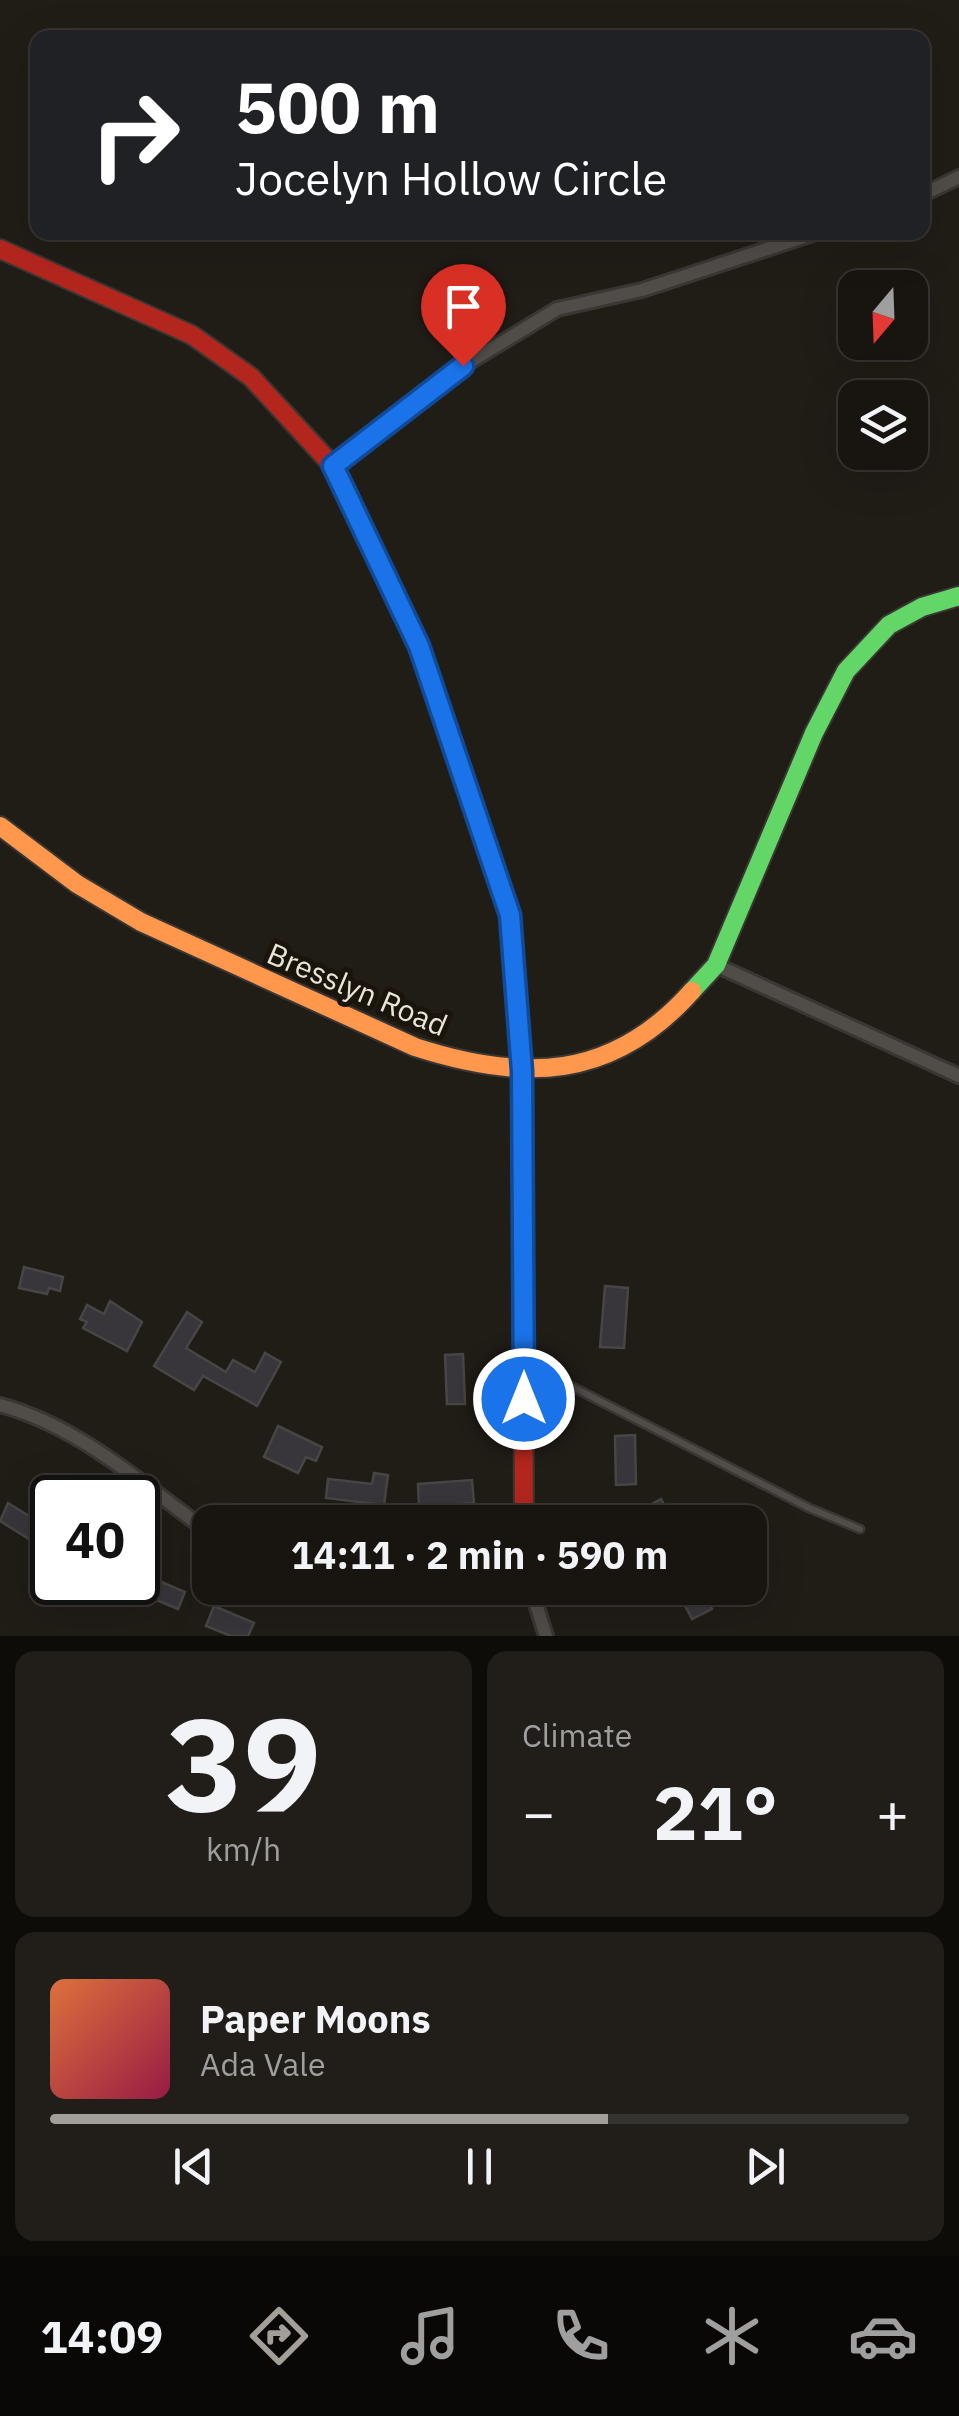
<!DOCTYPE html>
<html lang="en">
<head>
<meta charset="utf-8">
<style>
  :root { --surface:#181510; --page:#211e19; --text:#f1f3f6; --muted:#9f9f9f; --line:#363430; --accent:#a39e98 }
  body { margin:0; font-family:"IBM Plex Sans",sans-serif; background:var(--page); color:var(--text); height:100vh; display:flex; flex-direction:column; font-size:38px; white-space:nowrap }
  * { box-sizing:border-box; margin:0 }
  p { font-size:32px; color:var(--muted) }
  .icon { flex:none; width:55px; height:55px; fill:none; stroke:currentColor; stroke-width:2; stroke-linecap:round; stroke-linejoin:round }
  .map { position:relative; height:1636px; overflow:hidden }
  .details { display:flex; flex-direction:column; gap:15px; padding:15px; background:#0d0c09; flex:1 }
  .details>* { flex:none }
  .hud { position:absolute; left:30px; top:30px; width:900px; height:210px; border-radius:20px; box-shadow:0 10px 40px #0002,0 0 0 2px var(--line); background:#202124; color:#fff; overflow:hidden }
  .needle { width:65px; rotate:199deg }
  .controls { position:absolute; left:838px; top:270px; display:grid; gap:20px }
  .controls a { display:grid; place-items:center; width:90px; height:90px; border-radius:20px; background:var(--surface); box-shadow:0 10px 40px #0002,0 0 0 2px var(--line); font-size:50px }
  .speed { position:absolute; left:30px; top:1475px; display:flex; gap:20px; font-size:50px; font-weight:700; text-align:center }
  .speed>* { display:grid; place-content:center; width:130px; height:130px; border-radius:50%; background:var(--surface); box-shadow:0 10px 40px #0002,0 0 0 2px var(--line); line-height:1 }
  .speed .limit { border:5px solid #111; border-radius:15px; background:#fff; color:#111 }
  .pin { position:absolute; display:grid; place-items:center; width:85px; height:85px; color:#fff; margin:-102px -42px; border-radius:50% 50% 50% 0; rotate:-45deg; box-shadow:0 0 10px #0007 }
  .pin .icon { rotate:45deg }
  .me { position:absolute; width:110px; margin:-55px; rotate:0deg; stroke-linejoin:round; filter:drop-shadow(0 0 8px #0008) }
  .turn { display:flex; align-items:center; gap:35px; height:210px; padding:0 40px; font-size:45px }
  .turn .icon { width:130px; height:130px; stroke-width:2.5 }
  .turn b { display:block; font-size:70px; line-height:85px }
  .big { font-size:75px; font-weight:700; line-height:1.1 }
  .details .card { flex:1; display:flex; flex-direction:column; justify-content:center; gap:15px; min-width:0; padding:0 35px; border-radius:20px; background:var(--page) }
  .details .dial { align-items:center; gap:0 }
  .dial b { font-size:130px; line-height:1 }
  .song { display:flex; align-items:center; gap:30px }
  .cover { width:120px; height:120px; border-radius:15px; background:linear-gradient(135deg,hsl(20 70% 55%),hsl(340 70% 35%)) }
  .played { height:10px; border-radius:5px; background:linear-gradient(90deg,var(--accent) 65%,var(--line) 65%) }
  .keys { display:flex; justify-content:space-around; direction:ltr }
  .heat { display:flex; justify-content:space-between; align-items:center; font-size:55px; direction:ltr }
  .details .tiles { flex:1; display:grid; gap:15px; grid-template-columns:1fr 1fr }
  .card:last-child { grid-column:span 2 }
  .trip { position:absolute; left:192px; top:1505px; width:575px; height:100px; border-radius:20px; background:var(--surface); box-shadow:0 10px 40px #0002,0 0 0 2px var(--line); font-weight:700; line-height:100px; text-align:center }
  .tab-bar { display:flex; height:160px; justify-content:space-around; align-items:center; background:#0a0806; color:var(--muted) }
  .tab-bar .icon { width:70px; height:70px }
  .tab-bar .current { color:var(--accent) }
  .tab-bar b { font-size:45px; color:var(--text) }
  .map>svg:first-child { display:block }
  .building { fill:#38353b; stroke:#484645; stroke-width:2.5 }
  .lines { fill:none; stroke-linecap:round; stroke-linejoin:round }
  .lane-casing { stroke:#3a3633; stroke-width:11 }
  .street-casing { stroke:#3a3633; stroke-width:18 }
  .fast-casing { stroke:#3a3633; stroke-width:22 }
  .slow-casing { stroke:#3a3633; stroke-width:22 }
  .jam-casing { stroke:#3a3633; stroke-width:22 }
  .lane { stroke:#504d49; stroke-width:6 }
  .street { stroke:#504d49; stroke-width:12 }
  .fast { stroke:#63d668; stroke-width:18 }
  .slow { stroke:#ff974d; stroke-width:18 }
  .jam { stroke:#b3261e; stroke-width:18 }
  .route-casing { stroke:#114b97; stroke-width:25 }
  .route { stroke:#1a73e8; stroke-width:18 }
  .labels { text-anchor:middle; stroke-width:10; stroke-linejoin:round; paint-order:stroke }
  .street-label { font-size:30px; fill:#e9e4de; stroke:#1a140a }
</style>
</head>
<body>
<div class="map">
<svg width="959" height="1636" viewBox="0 0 959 1636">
  <rect width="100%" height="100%" fill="#201c16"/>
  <!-- building -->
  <path class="building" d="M24,1267L63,1277L60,1291L49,1288L47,1294L19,1288Z
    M605,1286L628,1288L624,1348L600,1347Z
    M110,1301L142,1322L127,1351L83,1328L87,1322L80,1319L87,1305L104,1314Z
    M187,1312L202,1322L186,1348L226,1372L233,1360L255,1372L265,1353L281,1362L257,1406L203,1376L194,1390L154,1366Z
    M463,1354L465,1404H447L445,1355Z
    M278,1426L322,1447L316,1461L306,1457L298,1473L264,1457Z
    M635,1435L636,1484L616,1485L615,1436Z
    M374,1473L388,1475L384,1505L326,1498L328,1479L372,1484Z
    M472,1480L474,1503L419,1507L418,1484Z
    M661,1499L674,1522H648L641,1510Z
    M8,1503L52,1530L48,1551L0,1521Z
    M138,1572L185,1592L178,1609L116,1583L138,1582Z
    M676,1588H713L717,1595L708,1601L712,1609L692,1619Z
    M214,1606L254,1623L248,1636H231L206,1626Z"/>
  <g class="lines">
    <!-- lane casing -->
    <g class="lane-casing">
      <path id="lane" d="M525,1367L559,1380L809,1508L860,1529"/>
    </g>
    <!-- street casing -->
    <g class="street-casing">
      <path id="street" d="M922,195L959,177
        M333,466L463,366L557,309L642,290L819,232
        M716,965L959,1076
        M0,1405C79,1426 145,1486 210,1533
        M531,1588L546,1636"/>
    </g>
    <!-- fast casing -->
    <g class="fast-casing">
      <path id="fast" d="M692,991L716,965L814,733L846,671L889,625L922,607L959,596"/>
    </g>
    <!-- slow casing -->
    <g class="slow-casing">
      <path id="slow" d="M363,529L419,646L510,915L514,966
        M0,826L77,884L141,922L415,1047C523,1082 612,1081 692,991"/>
    </g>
    <!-- jam casing -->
    <g class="jam-casing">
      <path id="jam" d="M0,249L192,335L251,377L333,466L363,529
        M514,966L522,1071L524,1522"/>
    </g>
    <!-- lane -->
    <use href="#lane" class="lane"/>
    <!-- street -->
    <use href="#street" class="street"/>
    <!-- fast -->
    <use href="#fast" class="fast"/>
    <!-- slow -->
    <use href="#slow" class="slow"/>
    <!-- jam -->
    <use href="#jam" class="jam"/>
  </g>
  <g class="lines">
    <!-- route casing -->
    <g class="route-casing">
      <path id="route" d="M463,366L333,466L419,646L510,915L522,1071L524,1399"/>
    </g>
    <!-- route -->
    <use href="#route" class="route"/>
  </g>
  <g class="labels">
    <!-- street labels -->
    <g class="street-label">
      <text transform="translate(357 990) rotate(23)" y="10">Bresslyn Road</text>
    </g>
  </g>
</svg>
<div class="controls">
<a><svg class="needle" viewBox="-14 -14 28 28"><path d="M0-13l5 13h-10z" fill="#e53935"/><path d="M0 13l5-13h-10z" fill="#9f9f9f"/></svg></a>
<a><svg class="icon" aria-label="layers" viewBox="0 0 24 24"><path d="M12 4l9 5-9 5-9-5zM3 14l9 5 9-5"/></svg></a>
</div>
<div class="speed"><div class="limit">40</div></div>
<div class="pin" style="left:463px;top:366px;background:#d93025"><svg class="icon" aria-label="arrive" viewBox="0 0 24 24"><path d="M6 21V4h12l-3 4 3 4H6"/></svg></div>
<svg class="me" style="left:524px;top:1399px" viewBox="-20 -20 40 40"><circle r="17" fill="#1a73e8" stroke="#fff" stroke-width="3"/><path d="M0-11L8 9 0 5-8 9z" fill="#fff"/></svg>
<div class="trip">14:11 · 2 min · 590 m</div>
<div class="hud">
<div class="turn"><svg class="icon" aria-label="right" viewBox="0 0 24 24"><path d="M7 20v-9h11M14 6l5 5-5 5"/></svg><div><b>500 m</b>Jocelyn Hollow Circle</div></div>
</div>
</div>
<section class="details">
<div class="tiles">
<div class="card dial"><b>39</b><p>km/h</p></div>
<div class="card"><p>Climate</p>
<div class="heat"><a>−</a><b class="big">21°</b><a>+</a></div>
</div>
<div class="card">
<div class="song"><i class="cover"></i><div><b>Paper Moons</b><p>Ada Vale</p></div></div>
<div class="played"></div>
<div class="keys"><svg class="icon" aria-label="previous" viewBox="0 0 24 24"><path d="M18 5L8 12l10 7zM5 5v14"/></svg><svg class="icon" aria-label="pause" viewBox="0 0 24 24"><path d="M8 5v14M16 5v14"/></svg><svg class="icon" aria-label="next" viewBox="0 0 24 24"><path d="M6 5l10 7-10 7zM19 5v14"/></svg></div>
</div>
</div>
</section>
<nav class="tab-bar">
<b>14:09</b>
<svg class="icon current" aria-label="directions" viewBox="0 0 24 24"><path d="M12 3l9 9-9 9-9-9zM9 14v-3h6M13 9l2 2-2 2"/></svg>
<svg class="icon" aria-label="music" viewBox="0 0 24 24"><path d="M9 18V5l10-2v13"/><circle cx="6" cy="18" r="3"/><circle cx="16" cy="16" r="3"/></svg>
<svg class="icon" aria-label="phone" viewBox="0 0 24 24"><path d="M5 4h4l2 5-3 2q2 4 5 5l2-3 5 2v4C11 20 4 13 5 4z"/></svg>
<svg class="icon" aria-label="climate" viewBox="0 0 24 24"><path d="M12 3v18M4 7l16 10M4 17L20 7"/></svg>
<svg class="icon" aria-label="car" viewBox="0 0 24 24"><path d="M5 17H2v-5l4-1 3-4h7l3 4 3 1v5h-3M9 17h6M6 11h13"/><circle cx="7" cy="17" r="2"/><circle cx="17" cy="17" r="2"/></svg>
</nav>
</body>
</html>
